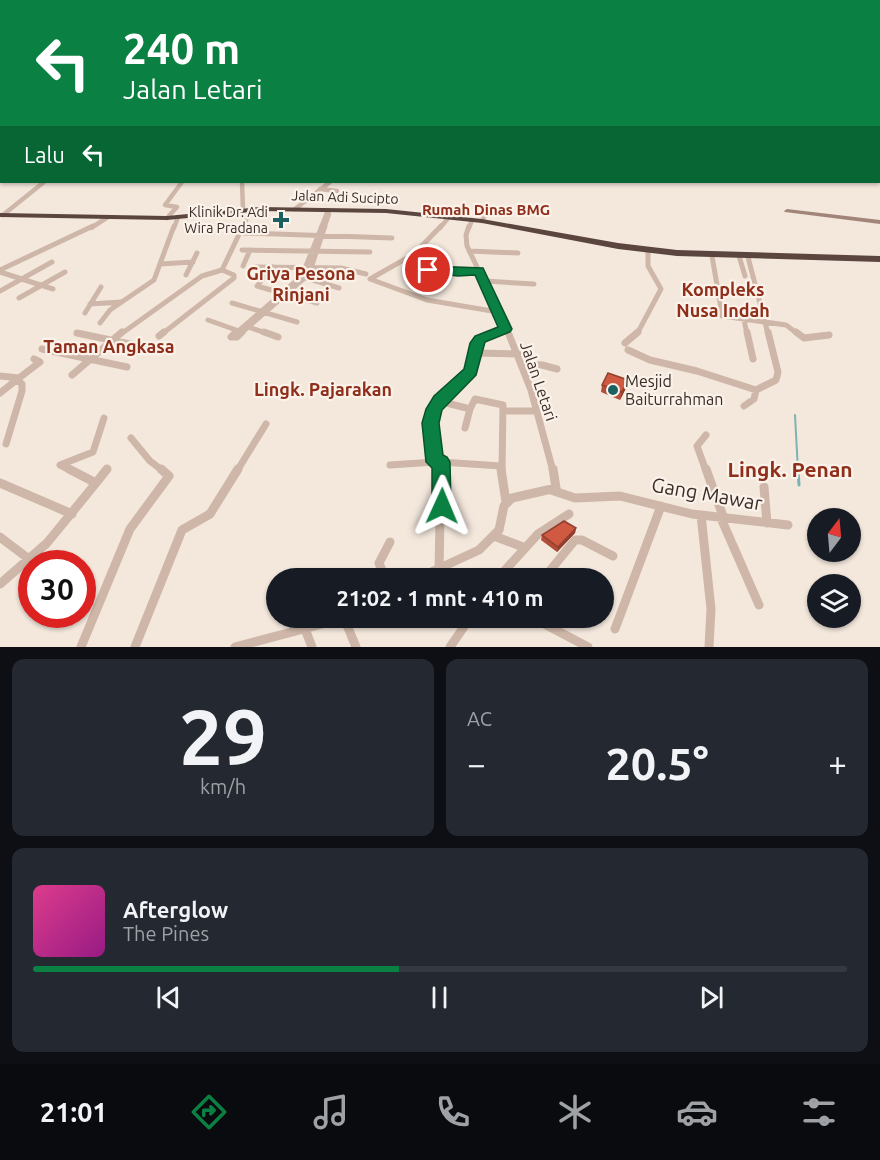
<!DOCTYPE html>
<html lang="id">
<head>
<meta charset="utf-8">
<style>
  :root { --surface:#171b24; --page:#242831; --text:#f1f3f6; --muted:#9ea1a6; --line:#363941; --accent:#0b8043 }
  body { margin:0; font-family:Ubuntu,sans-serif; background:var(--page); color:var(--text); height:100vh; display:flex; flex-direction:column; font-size:22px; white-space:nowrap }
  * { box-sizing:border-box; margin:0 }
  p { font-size:20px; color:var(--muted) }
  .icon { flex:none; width:33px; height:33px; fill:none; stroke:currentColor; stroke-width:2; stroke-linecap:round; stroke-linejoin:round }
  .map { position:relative; height:647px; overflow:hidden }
  .side { display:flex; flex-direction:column; gap:12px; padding:12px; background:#0d0f14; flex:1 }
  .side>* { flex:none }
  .banner { position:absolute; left:0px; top:0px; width:880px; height:183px; box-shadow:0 2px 4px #0004; background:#0b8043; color:#fff; overflow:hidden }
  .needle { width:39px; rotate:16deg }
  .buttons { position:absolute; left:807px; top:508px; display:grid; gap:12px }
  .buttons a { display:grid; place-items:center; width:54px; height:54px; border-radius:50%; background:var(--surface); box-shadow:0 2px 4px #0004; font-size:30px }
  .speed { position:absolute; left:18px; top:550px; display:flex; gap:12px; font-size:30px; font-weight:700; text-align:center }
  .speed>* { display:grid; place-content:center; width:78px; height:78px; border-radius:50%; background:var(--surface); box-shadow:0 2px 4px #0004; line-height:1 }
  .speed .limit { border:9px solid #d22; background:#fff; color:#111 }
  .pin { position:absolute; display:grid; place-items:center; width:51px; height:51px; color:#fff; margin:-26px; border:3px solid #fff; border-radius:50%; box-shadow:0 2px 6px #0007 }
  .me { position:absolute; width:66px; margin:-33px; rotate:1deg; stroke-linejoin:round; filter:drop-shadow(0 0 4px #0008) }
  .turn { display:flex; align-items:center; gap:21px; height:126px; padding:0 24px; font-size:27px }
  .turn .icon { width:78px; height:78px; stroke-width:2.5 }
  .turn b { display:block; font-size:42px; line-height:51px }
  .then { display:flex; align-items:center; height:57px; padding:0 24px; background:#0003; gap:12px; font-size:22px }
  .big { font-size:45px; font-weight:700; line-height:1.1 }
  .side .widget { flex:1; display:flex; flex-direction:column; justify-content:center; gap:9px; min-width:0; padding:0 21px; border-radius:12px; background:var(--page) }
  .side .dial { align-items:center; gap:0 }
  .dial b { font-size:78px; line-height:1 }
  .song { display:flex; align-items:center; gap:18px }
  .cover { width:72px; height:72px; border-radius:9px; background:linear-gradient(135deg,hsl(330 70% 55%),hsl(310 70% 35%)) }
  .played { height:6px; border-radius:3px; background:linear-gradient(90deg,var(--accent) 45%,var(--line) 45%) }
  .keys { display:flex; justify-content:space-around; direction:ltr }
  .heat { display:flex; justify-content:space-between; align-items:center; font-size:33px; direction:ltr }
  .side .tiles { flex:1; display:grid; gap:12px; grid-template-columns:1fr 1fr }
  .widget:last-child { grid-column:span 2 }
  .trip { position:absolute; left:266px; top:568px; width:348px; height:60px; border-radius:30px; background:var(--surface); box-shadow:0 2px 4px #0004; font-weight:700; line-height:60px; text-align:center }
  .tabs { display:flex; height:96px; justify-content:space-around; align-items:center; background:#090b0e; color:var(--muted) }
  .tabs .icon { width:42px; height:42px }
  .tabs .selected { color:var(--accent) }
  .tabs b { font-size:27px; color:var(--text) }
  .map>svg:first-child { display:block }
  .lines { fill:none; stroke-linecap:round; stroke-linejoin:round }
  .stream-far1 { stroke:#7ab4b2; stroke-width:2 }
  .stream { stroke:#7ab4b2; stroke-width:3 }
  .runway { fill:#978a83; fill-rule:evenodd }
  .street-far3 { stroke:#ceb7a8; stroke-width:4.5 }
  .street-far2 { stroke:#ceb7a8; stroke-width:5 }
  .street-far1 { stroke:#ceb7a8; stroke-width:7 }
  .street { stroke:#ceb7a8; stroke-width:9 }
  .secondary { fill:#a28579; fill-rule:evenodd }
  .highway { fill:#5b463f; fill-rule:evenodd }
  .wall { fill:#b24d38 }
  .shaded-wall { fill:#913f2e }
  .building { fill:#cf5a41; stroke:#913f2e; stroke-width:1.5 }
  .route { fill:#0b8043; stroke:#07532c; stroke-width:1.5 }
  .poi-dot { fill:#1b5f5f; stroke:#fbf2ea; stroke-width:2 }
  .labels { text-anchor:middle; stroke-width:4.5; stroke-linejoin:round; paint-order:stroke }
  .far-street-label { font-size:14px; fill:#3a2d29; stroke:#fbf2ea }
  .far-poi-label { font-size:14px; fill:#3a2d29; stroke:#fbf2ea; text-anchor:end }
  .far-neighbourhood-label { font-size:15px; font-weight:bold; fill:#8f2f1b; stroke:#fbf2ea }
  .street-label { font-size:16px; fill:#3a2d29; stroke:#fbf2ea }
  .poi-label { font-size:16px; fill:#3a2d29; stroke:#fbf2ea; text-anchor:start }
  .neighbourhood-label { font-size:18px; font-weight:bold; fill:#8f2f1b; stroke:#fbf2ea }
  .near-street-label { font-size:20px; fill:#3a2d29; stroke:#fbf2ea }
  .near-neighbourhood-label { font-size:21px; font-weight:bold; fill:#8f2f1b; stroke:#fbf2ea }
</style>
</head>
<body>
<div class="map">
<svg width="880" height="647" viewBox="0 0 880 647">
  <rect width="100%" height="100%" fill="#f4e8dd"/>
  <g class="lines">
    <!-- stream-far1 -->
    <path class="stream-far1" d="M795,415L798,471"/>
    <!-- stream -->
    <path class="stream" d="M798,469L799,485"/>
    <!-- runway -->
    <path class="runway" d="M879,143H880V159H879Z"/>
    <!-- street-far3 -->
    <path class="street-far3" d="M242,182L243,210
      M320,189L337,191
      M475,207L488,210L482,221
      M295,209L330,182
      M3,215L44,182
      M167,218L177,207L165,205L182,182
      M91,228L108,217
      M174,228L178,217
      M242,228L251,210
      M321,228L328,210
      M324,228L329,214L327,213
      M440,228L449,217
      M469,228L472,220"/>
    <!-- street-far2 -->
    <path class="street-far2" d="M441,226L414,254L370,279L427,300L498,312
      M469,226L466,235L467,246L509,334
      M243,233L392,238
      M242,250L370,252
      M469,251L518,253
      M712,256L722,314
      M739,256L745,276
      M748,257L768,334
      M160,264L193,262
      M243,266L250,250
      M256,267L341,268L366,274
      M273,267L257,286L317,303
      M0,270L93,226
      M0,272L53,289
      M186,275L197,253
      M306,278L339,288
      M421,278L429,269L453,272L479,271
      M485,281L534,284
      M0,291L52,262
      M19,298L65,272
      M232,303L297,322
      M90,304L121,302
      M85,313L101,287
      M722,316L786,325L798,334
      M208,320L239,331
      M744,320L747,334
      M100,323L110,310L154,280L174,226
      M248,327L269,334
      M77,333L82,334
      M121,334L202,276L222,270L243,226
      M162,334L234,278V275L222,270
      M235,334L302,276L322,226
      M240,334L309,274L325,226
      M493,334L505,329
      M637,334L661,289L648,266V250"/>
    <!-- street-far1 -->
    <path class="street-far1" d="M236,332L231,337H237L242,332
      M264,332L278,337
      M508,332L531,390L553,471
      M747,332L753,359
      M796,332L804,338L829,335
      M77,333L154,349
      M159,336L164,332
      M625,343L638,332
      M42,349L127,367
      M628,350L650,360L697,371L756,390L776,380L778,372L768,332
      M476,353L518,354
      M521,364L542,365L557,369
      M72,375L122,332
      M0,376L19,378L0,393
      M19,378L40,362L34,359
      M439,401L470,409L475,399L503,405L502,471
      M744,406L754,399L756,390
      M504,411H536
      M465,428L470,409
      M706,435L697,446L706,471
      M131,438L150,461L163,471
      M6,444L22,391V384L17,380
      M441,462L501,466
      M390,465L435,462
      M72,471L60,465L93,452L104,418
      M106,471L107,469
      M237,471L266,424
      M441,471V462H435C430,420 424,419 455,388C460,383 468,377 471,371C483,349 464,345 496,332"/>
    <!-- street -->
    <path class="street" d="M501,469L506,502
      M706,469L723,516
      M0,483L72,514
      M96,483L107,469
      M764,487L767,523
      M551,490L575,498L620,496L692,514L788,525
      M701,515L711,609L709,647
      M720,516L759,605
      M494,536L523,547
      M0,537L29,559
      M390,542L379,563L383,573L392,579
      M439,570L441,469
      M544,578L575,540H582L613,556
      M416,579L479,550L499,530L504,506L512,498L556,488L553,469
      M497,579L538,534L569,514
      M0,584L47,543L96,483L69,469
      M344,618L356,647
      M533,618L588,647
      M305,629L312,647
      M615,629L661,506
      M81,647L130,529L169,476L161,469
      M135,647L182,530L210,514L238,469
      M235,647L345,618
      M450,647L470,618"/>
    <!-- secondary -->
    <path class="secondary" d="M787,209L880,220V224L785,212L784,211Z"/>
    <!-- highway -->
    <path class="highway" d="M260,207L386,209L482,219L618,243L677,250L880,256V262L677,256L618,249L482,223L386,213L260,211L167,220L0,217V213L167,216Z"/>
  </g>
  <!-- wall -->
  <path class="wall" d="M628,380L626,388L620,400L601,392L602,385Z
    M576,528L575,533L557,552L541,540L542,535Z
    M550,618H560L557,623Z"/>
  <!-- shaded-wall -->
  <path class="shaded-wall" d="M628,380L626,388L620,400L622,392Z
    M576,528L575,533L557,552L558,547Z"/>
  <!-- building -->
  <path class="building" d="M608,373L628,380L622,392L602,385Z
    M564,521L576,528L558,547L542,535Z"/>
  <!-- sky -->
  <linearGradient id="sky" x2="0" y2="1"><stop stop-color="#7cb4d2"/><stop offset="0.48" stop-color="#faf5f0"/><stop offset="1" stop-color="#faf5f0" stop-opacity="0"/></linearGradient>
  <rect width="880" height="172" fill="url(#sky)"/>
  <!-- route -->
  <path class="route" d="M428,266L483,268L512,329L510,332L485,342L476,375L442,410L439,423L443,455L447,457L450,462L451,506L448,511L442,514L435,511L432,506V468L426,462L422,423L426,409L434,396L464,369L470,343L475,336L498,327L475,275L458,276L424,272L422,270Z"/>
  <!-- markers -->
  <g class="poi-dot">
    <path d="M278 211h6v6h6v6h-6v6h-6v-6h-6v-6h6z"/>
    <circle cx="613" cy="390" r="6"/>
  </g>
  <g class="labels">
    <!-- far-street labels -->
    <g class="far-street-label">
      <text transform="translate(345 197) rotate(2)" y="5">Jalan Adi Sucipto</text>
    </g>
    <!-- far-poi labels -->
    <g class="far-poi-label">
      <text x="268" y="217">Klinik Dr. Adi<tspan x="268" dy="16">Wira Pradana</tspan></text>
    </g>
    <!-- far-neighbourhood labels -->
    <g class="far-neighbourhood-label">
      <text x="486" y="215">Rumah Dinas BMG</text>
    </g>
    <!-- street labels -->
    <g class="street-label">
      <text transform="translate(539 381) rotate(71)" y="6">Jalan Letari</text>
    </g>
    <!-- poi labels -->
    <g class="poi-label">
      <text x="625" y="387">Mesjid<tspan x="625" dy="18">Baiturrahman</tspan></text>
    </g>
    <!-- neighbourhood labels -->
    <g class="neighbourhood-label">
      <text x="301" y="280">Griya Pesona<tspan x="301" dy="21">Rinjani</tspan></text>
      <text x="723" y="296">Kompleks<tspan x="723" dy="21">Nusa Indah</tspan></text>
      <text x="109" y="353">Taman Angkasa</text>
      <text x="323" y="396">Lingk. Pajarakan</text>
    </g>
    <!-- near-street labels -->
    <g class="near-street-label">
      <text transform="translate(707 494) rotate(10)" y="7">Gang Mawar</text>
    </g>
    <!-- near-neighbourhood labels -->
    <g class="near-neighbourhood-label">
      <text x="790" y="477">Lingk. Penan</text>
    </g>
  </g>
</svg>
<div class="buttons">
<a><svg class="needle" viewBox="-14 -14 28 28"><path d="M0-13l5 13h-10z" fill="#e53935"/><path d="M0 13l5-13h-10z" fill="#9ea1a6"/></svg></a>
<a><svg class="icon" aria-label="layers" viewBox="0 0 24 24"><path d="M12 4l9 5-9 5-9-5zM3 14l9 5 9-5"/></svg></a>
</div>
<div class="speed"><div class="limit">30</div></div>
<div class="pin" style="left:428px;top:270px;background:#d93025"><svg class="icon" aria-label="arrive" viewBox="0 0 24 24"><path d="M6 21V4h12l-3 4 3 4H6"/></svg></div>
<svg class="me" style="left:442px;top:506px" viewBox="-20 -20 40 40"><path d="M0-17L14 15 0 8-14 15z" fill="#0b8043" stroke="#fff" stroke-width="4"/></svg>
<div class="trip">21:02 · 1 mnt · 410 m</div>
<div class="banner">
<div class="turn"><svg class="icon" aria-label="left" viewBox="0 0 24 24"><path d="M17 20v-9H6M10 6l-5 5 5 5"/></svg><div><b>240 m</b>Jalan Letari</div></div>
<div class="then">Lalu<svg class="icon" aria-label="left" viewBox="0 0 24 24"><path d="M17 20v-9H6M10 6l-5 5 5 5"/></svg></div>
</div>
</div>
<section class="side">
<div class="tiles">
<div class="widget dial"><b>29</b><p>km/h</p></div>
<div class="widget"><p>AC</p>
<div class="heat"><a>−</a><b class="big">20.5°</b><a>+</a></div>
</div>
<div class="widget">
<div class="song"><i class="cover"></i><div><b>Afterglow</b><p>The Pines</p></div></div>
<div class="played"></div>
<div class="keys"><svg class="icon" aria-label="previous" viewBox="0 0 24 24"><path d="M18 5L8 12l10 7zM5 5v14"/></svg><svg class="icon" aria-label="pause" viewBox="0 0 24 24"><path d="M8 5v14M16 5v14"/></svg><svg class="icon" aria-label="next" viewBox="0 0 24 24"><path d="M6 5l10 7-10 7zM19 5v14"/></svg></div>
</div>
</div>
</section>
<nav class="tabs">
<b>21:01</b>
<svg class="icon selected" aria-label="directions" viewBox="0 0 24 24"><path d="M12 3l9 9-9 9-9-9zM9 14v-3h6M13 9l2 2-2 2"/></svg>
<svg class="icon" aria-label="music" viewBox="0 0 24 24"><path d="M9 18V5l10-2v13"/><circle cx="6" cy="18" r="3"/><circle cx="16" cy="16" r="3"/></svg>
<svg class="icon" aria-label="phone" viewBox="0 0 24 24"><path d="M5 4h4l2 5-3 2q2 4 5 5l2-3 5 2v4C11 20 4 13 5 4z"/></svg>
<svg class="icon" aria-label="climate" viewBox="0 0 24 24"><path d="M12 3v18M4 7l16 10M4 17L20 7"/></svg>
<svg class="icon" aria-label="car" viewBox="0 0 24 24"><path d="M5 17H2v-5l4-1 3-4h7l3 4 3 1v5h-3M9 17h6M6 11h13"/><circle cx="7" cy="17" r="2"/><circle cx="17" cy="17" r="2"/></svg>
<svg class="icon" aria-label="filters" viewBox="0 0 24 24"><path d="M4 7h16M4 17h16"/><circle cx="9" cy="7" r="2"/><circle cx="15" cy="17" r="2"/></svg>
</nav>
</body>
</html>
